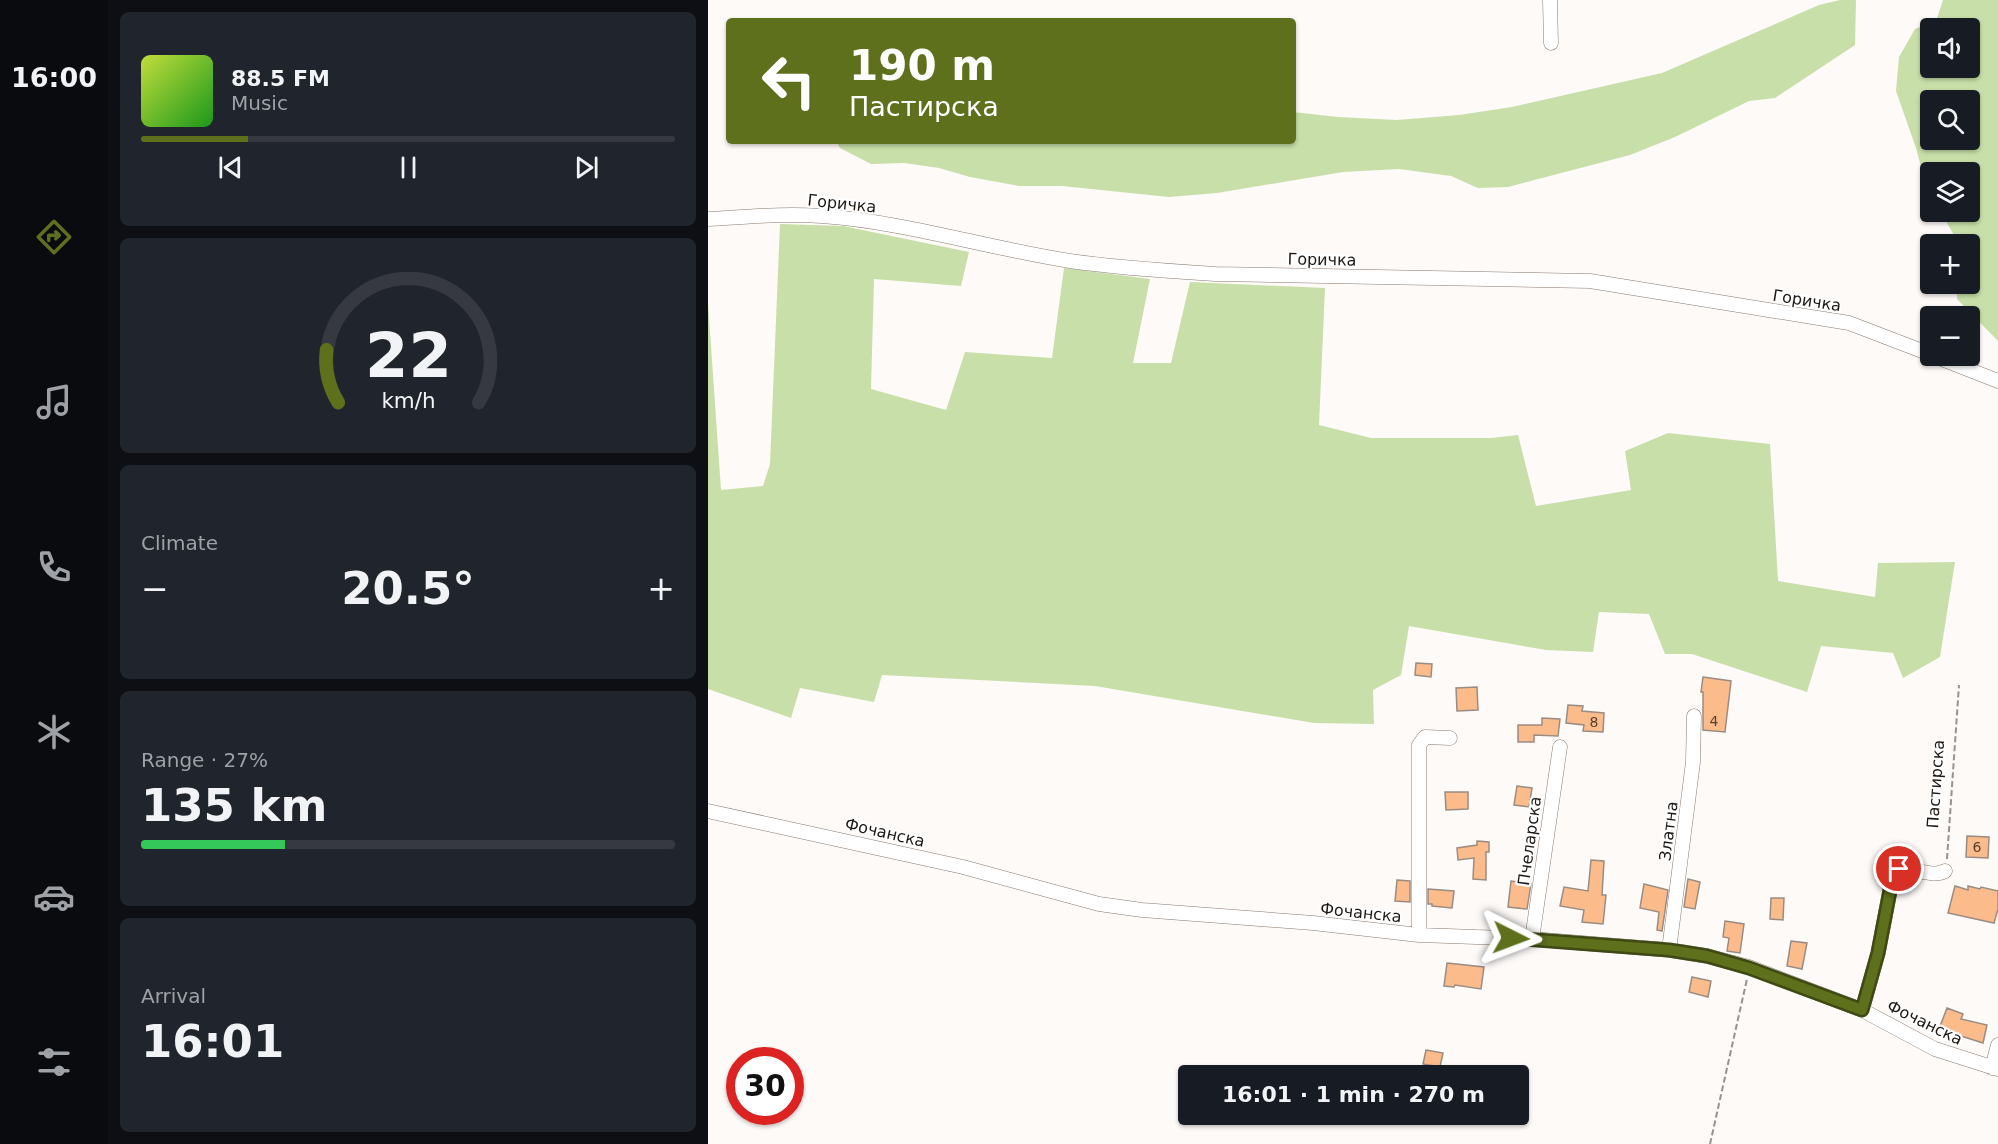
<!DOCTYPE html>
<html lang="en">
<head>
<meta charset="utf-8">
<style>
  :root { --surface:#171b24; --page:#20242c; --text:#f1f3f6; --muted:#9ea1a6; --line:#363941; --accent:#5f701d }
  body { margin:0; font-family:"DejaVu Sans",sans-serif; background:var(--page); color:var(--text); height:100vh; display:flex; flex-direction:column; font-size:22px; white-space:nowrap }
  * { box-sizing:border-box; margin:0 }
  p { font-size:20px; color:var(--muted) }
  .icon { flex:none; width:33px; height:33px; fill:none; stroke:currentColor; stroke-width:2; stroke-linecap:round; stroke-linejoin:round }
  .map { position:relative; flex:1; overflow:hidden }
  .side { display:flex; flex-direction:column; gap:12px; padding:12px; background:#0d0f14; width:600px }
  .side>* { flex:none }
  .banner { position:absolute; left:18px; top:18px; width:570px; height:126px; border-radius:6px; box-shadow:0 2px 4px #0004; background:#5f701d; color:#fff; overflow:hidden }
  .buttons { position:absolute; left:1212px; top:18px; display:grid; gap:12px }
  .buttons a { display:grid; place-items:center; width:60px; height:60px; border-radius:6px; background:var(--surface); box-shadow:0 2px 4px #0004; font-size:30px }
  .speed { position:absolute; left:18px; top:1047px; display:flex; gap:12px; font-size:30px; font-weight:700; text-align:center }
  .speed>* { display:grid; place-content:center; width:78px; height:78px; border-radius:50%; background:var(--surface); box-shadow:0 2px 4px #0004; line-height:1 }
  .speed .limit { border:9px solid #d22; background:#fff; color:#111 }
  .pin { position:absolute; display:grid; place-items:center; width:51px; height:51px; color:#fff; margin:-26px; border:3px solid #fff; border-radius:50%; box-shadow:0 2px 6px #0007 }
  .me { position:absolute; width:66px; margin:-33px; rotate:93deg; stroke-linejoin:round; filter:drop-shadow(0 0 4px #0008) }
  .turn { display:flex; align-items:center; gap:21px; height:126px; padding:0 24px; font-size:27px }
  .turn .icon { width:78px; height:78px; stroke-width:2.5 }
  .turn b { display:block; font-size:42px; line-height:51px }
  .big { font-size:45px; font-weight:600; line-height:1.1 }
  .side .widget { flex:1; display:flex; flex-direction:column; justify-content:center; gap:9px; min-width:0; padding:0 21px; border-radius:9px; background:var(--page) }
  .side .dial { align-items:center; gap:0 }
  .dial svg { height:156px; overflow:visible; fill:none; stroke:var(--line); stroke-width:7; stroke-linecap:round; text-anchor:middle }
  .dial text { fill:var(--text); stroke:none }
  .song { display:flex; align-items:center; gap:18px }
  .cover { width:72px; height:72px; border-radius:9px; background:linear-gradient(135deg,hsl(70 70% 55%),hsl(120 70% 35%)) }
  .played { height:6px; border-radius:3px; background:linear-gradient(90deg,var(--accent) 20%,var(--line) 20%) }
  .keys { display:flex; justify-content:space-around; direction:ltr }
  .heat { display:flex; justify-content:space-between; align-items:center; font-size:33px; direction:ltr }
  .charge { height:9px; border-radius:4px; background:linear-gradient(90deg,#34c759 27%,var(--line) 0) }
  .trip { position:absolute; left:470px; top:1065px; width:351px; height:60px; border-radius:6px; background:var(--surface); box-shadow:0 2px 4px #0004; font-weight:600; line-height:60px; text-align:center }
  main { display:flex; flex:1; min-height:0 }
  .dock { display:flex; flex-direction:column; width:108px; justify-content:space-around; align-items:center; background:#090b0e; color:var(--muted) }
  .dock .icon { width:42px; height:42px }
  .dock .current { color:var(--accent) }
  .dock b { font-size:27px; color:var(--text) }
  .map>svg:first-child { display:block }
  .green { fill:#c8dfa9; fill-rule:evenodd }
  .building { fill:#fcbb8b; stroke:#9b8c82; stroke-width:1.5 }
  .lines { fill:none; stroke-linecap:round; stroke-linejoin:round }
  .minor-casing { stroke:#887a70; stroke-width:15 }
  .path { stroke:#96928f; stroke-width:2; stroke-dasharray:6 3; stroke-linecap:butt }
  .minor { stroke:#fff; stroke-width:14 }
  .route-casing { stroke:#3e4913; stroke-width:15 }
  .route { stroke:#5f701d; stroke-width:10 }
  .labels { text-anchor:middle; stroke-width:4.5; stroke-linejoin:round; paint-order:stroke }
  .number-label { font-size:14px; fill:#554132 }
  .street-label { font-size:16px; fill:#1d1814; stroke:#fff }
</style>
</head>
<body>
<main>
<nav class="dock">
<b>16:00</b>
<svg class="icon current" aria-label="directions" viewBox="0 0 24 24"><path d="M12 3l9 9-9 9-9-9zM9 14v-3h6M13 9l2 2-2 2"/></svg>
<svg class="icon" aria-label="music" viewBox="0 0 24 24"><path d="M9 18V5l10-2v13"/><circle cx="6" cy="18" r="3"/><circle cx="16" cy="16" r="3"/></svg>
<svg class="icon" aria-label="phone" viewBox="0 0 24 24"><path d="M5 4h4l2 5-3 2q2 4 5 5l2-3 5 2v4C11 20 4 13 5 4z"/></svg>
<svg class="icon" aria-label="climate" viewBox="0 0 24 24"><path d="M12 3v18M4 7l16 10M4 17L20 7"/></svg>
<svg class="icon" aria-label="car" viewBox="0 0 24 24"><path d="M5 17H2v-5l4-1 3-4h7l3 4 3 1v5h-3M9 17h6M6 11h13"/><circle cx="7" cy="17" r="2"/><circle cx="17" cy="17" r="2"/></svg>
<svg class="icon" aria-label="filters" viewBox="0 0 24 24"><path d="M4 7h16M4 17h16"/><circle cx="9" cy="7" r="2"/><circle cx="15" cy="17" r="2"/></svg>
</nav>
<section class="side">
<div class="widget">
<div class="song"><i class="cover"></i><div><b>88.5 FM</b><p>Music</p></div></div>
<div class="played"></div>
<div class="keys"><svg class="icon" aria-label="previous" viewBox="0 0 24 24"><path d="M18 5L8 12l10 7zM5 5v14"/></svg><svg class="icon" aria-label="pause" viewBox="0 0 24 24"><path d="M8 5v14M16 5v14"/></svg><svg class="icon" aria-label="next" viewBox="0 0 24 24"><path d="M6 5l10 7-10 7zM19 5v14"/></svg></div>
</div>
<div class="widget dial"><svg viewBox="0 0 100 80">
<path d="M14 69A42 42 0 1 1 86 69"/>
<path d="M14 69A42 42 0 0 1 8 42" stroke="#5f701d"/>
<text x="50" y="56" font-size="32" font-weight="700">22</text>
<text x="50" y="72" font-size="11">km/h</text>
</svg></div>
<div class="widget"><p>Climate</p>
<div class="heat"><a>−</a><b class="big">20.5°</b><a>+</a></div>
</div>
<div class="widget"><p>Range · 27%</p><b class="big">135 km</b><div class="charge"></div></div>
<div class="widget"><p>Arrival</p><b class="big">16:01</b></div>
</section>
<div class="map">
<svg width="1290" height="1144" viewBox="0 0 1290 1144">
  <rect width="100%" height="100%" fill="#fdfaf8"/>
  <!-- green -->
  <path class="green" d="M1132,0H1148L1147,45L1067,98L1041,101L967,137L922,155L800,187L770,188L743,176L691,169L635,172L509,193L461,197L354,186H311L262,177L231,168L196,163L163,164L132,148L128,141H585V112L630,117L689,120L751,115L804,107L954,73L1111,5Z
    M1235,0H1290V341L1249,299V284H1262V244H1248V239L1233,212H1262V172H1222V191L1216,178L1208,148L1188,91L1191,57L1207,29L1228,21ZM1222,28H1262V68H1222ZM1222,100H1262V140H1222Z
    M72,224L135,226L261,252L253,286L166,279L163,389L238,410L257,352L344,358L356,268L442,279L425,363H463L482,282L617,288L611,425L663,438H783L810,435L828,506L923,490L917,451L960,433L1062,444L1070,581L1167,597L1170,563L1247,562L1232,657L1195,678L1185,653L1113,646L1099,692L984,654H957L941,614L891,612L885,652L838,650L701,626L693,675L665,690L666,724L606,723L387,686L174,675L166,702L92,688L83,718L0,689V303L13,490L55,486L62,464Z"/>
  <!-- building -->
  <path class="building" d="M708,663L724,664L723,677L707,675Z
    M995,677L1023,681L1017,732L995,730V692H993Z
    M769,687L770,710L749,711L748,688Z
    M860,705L875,706L874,711L896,713L895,732L875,731L876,725L858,723Z
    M834,718L852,719L850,736L826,735V742H810V725H834Z
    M809,786L824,788L821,807L806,805Z
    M737,792H760V809L738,810Z
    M1259,836L1281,837L1280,858L1258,857Z
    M769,841L781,842V852H778V880L765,879L766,858L750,860L749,848L769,845Z
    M883,860L896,861L894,895H898L895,924L874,922L876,910L852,906L856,887L880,891Z
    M980,879L992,882L987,909L976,907Z
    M689,880L702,881V902L687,901Z
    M803,881L823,884L819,909L800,907Z
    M936,884L960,890L954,931L949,930L951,912L932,908Z
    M1247,886L1260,890V886L1272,889L1273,887L1290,891V909L1286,923L1240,913Z
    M720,889L746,891L744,908L724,906V904H720Z
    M1063,898H1076L1075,920L1062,919Z
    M1017,921L1036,924L1032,953L1019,951L1021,938L1015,937Z
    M1083,941L1099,943L1094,969L1079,966Z
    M739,963L776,967L773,989L747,985L746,987L736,986Z
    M984,977L1003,981L1000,997L981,992Z
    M1239,1008L1255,1014L1253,1019L1279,1025L1275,1043L1231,1029Z
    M718,1050L735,1053L732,1067L715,1064Z"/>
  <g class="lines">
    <!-- minor casing -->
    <g class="minor-casing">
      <path id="minor" d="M842,0L843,43
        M0,219C38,217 76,213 114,216C198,222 279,248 362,261C410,268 460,271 508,274L882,281L1141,323L1222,354
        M1226,356L1290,381
        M0,811L255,867L391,904L434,910L605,923L711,935L824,939L961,950L999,956L1041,967L1154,1010L1227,1049L1290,1069
        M711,935V745L717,737L742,738
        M824,939L852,747
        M961,950L985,762L986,716
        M1154,1010L1170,953L1185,875C1198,860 1220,880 1237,871
        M1284,1068L1290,1045"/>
    </g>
    <!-- path -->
    <path class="path" d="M1239,859L1251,685
      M1002,1144L1039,979"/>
    <!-- minor -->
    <use href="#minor" class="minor"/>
  </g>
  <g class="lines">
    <!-- route casing -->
    <g class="route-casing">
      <path id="route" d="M803,938L961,950L999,956L1041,968L1154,1010L1170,953L1185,875L1191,869"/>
    </g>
    <!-- route -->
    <use href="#route" class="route"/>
  </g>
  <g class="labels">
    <!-- number labels -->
    <g class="number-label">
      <text x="1006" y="726">4</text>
      <text x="886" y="727">8</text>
      <text x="1269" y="852">6</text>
    </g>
    <!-- street labels -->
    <g class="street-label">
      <text transform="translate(134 203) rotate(6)" y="6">Горичка</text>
      <text transform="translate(614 259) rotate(1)" y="6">Горичка</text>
      <text transform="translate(1099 300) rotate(9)" y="6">Горичка</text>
      <text transform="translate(1227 784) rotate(-86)" y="6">Пастирска</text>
      <text transform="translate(960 831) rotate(-83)" y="6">Златна</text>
      <text transform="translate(177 832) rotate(13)" y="6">Фочанска</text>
      <text transform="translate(821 841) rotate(-82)" y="6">Пчеларска</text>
      <text transform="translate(653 912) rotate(6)" y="6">Фочанска</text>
      <text transform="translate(1217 1022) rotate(26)" y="6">Фочанска</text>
    </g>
  </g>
</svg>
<div class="buttons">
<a><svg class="icon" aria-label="sound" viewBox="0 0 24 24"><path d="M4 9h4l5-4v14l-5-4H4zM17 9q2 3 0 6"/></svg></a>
<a><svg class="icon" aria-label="search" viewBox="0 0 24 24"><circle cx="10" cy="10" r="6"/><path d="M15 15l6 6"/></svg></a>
<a><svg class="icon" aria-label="layers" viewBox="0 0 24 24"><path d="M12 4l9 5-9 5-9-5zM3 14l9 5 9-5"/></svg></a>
<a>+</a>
<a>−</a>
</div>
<div class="speed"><div class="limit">30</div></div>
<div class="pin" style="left:1191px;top:869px;background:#d93025"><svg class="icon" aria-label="arrive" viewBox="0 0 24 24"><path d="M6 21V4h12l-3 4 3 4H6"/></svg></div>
<svg class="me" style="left:803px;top:938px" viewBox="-20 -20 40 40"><path d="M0-17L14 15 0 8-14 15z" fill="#5f701d" stroke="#fff" stroke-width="4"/></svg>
<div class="trip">16:01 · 1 min · 270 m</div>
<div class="banner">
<div class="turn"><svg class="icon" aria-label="left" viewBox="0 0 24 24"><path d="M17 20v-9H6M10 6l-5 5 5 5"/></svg><div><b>190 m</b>Пастирска</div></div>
</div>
</div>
</main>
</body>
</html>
